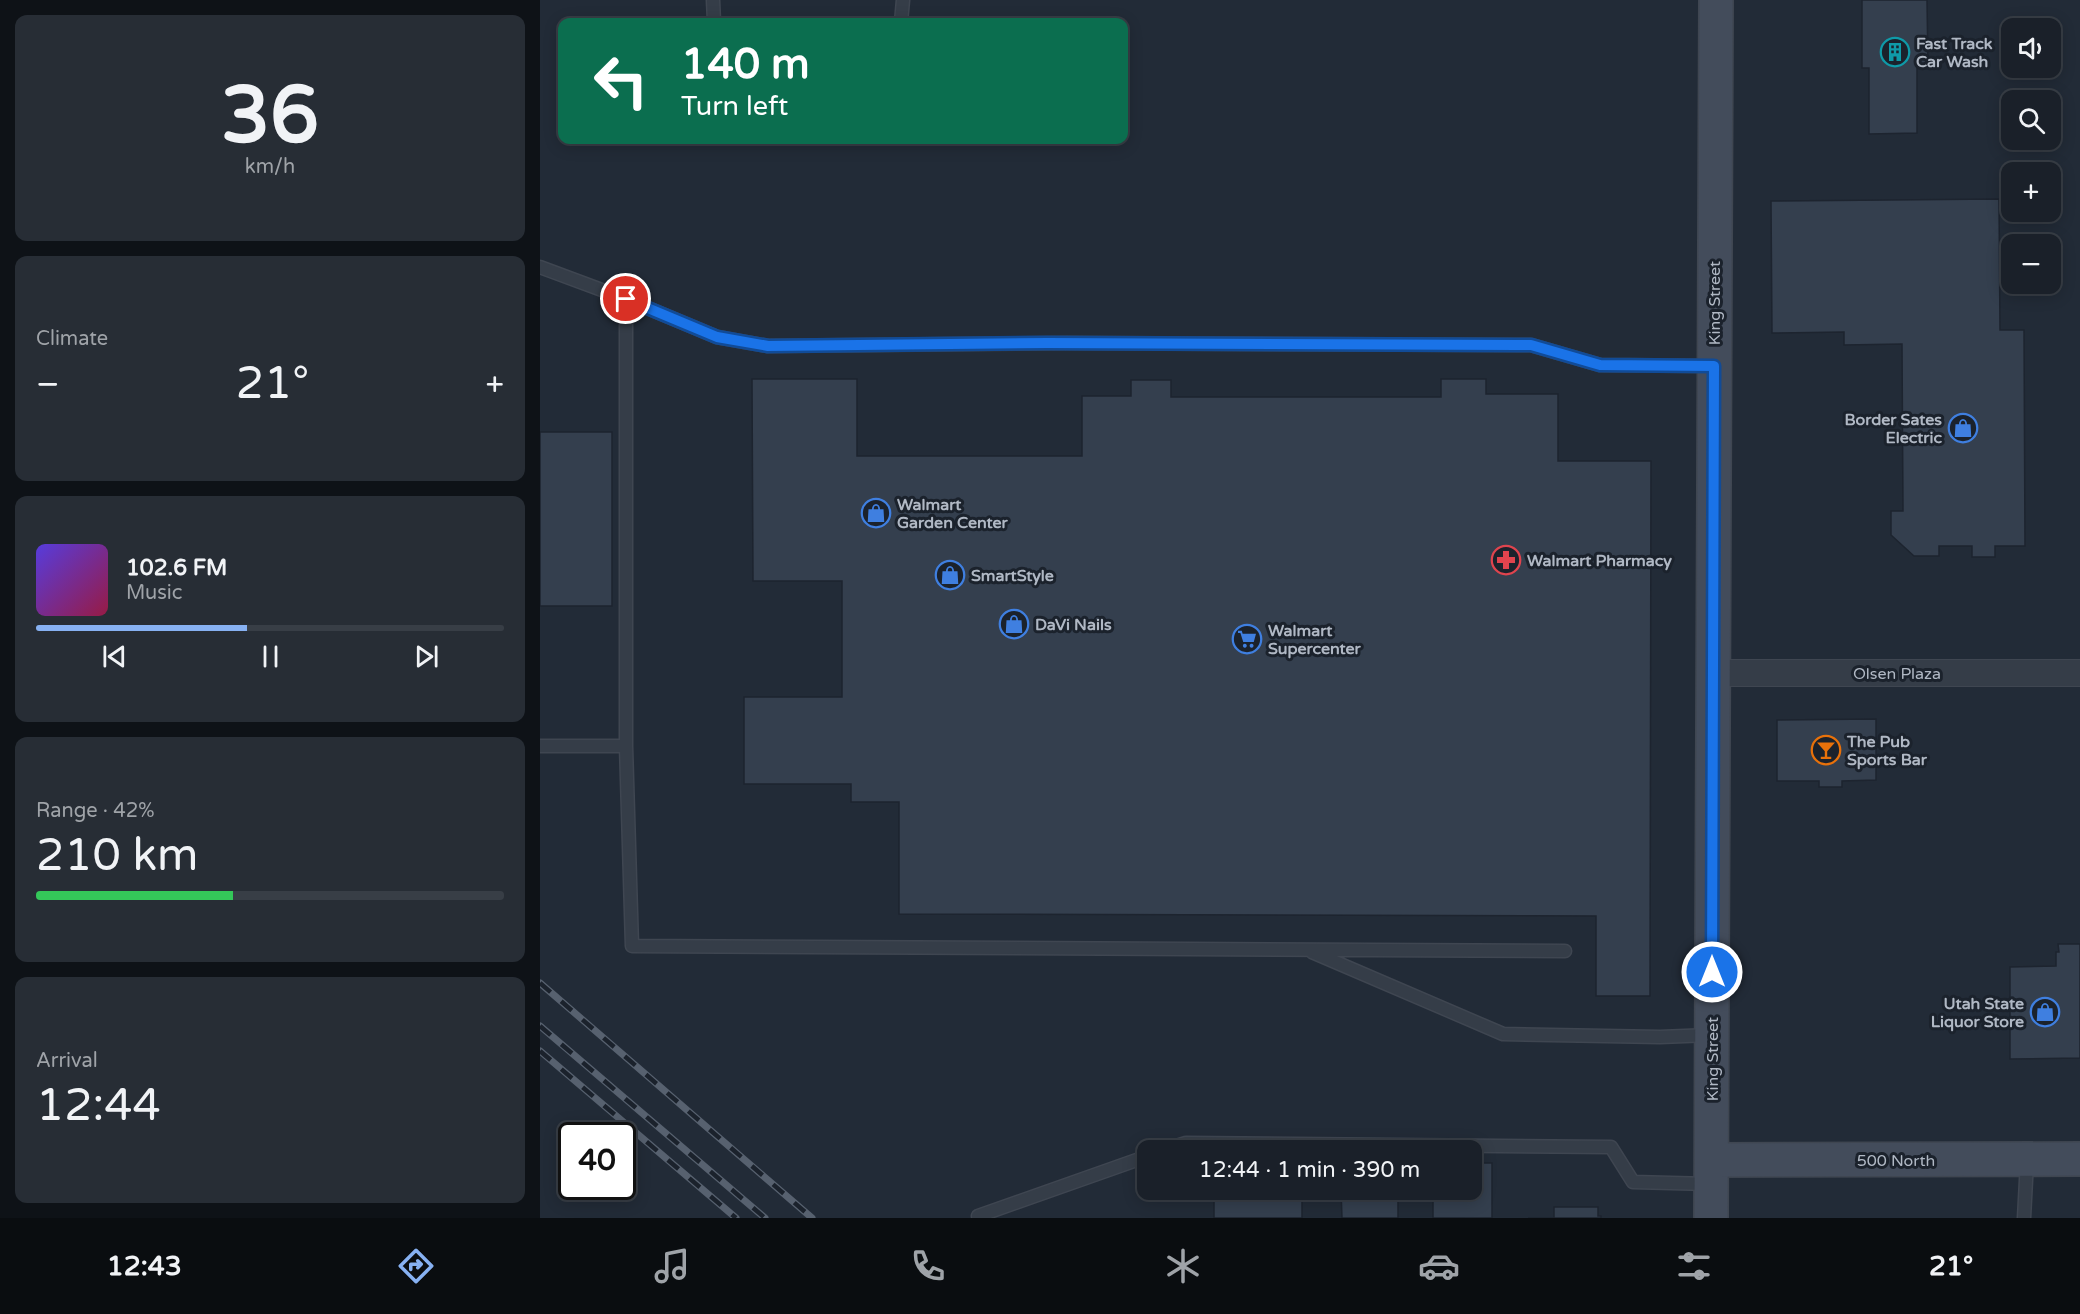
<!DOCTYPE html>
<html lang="en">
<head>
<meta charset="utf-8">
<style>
  :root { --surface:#1a2029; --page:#272d35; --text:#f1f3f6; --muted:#9fa3a8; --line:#383e46; --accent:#87b1f2 }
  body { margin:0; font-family:"Varela Round",sans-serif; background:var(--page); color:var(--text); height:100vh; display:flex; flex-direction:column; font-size:22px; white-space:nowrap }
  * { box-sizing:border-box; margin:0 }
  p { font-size:20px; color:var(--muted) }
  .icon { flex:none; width:33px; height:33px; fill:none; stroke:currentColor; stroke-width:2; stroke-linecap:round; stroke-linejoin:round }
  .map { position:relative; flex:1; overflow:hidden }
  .details { display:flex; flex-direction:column; gap:15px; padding:15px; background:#0e1217; width:540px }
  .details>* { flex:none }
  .guide { position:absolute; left:18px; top:18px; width:570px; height:126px; border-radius:12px; box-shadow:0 3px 15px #0003,0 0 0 2px var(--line); background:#0b6e4f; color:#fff; overflow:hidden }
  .tools { position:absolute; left:1461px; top:18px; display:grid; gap:12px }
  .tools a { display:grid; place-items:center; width:60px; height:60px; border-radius:12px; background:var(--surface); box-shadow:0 3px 15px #0003,0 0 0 2px var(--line); font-size:30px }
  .speed { position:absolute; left:18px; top:1122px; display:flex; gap:12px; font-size:30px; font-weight:700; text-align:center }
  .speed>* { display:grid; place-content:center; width:78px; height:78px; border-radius:50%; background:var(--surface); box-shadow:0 3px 15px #0003,0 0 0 2px var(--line); line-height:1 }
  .speed .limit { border:3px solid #111; border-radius:9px; background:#fff; color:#111 }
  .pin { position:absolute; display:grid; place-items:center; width:51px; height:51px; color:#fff; margin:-26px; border:3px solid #fff; border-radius:50%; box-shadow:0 2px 6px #0007 }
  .me { position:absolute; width:66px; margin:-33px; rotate:0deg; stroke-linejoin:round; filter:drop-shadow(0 0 4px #0008) }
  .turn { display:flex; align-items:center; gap:21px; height:126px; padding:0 24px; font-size:27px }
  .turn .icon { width:78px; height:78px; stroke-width:2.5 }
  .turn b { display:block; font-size:42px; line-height:51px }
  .big { font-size:45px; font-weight:600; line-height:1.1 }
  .details .card { flex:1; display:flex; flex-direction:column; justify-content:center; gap:9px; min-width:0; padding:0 21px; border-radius:12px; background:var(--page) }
  .details .dial { align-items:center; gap:0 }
  .dial b { font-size:78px; line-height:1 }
  .song { display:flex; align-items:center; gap:18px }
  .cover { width:72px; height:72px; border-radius:9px; background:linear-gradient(135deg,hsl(250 70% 55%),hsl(340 70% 35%)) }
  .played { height:6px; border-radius:3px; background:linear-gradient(90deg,var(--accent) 45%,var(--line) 45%) }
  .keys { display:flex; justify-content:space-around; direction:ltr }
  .heat { display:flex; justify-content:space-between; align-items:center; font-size:33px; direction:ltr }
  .charge { height:9px; border-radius:4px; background:linear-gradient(90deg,#34c759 42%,var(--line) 0) }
  .trip { position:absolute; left:597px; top:1140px; width:345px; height:60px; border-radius:12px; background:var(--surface); box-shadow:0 3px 15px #0003,0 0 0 2px var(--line); font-weight:600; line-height:60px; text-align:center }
  .menu { display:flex; height:96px; justify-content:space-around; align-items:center; background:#0a0d10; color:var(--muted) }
  .menu .icon { width:42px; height:42px }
  .menu .on { color:var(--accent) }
  .menu b { font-size:27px; color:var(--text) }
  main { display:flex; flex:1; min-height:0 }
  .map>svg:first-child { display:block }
  .building { fill:#343f4e; stroke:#1d242f; stroke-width:1.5 }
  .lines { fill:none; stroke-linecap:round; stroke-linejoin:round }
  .lane-casing { stroke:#3f4651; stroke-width:15 }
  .street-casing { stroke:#3f4651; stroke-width:28 }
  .secondary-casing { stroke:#3f4651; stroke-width:36 }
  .lane { stroke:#353d48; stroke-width:12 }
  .street { stroke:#353d48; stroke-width:26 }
  .secondary { stroke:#434c5b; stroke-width:33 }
  .rail-casing { stroke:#57616f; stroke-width:7 }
  .rail { stroke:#1b222c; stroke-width:4.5; stroke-dasharray:14; stroke-linecap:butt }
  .route-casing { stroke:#114b97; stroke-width:15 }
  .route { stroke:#1a73e8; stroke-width:10 }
  .labels { text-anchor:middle; stroke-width:6; stroke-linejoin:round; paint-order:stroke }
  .poi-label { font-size:16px; font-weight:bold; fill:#b0b8c4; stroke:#1b222c; text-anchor:start }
  .street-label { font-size:16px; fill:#b0b8c4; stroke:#1b222c }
</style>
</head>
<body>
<main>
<section class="details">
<div class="card dial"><b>36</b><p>km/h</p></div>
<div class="card"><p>Climate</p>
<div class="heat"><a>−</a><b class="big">21°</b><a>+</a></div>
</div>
<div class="card">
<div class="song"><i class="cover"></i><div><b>102.6 FM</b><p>Music</p></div></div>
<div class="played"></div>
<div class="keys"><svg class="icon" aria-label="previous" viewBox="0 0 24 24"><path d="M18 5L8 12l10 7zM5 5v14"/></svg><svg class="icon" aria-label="pause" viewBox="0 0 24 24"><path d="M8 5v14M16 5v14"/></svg><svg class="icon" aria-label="next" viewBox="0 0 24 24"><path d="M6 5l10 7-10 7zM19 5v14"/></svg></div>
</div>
<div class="card"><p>Range · 42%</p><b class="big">210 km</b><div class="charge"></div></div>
<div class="card"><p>Arrival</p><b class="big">12:44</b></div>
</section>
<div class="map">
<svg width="1540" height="1218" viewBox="0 0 1540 1218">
  <rect width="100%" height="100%" fill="#222b37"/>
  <!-- building -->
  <path class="building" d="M1322,0H1387L1388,68H1377V133L1329,134V68H1322Z
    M1459,199L1460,330H1484L1485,546H1455V557H1432V546H1399V556H1374L1351,535V511H1363L1362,344L1304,345V332L1232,333L1231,201Z
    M212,379H317V456H542V396H591V380H631V397H901V379H946V394H1018V461H1111L1110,996H1056V916L359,914V802H311V784H204V697H302V581H213Z
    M0,432H72V606H0Z
    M1336,719V780L1302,781V787H1279V781H1237V720Z
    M1518,944H1540V1058L1470,1059V967L1516,966V952H1519Z
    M932,1163H952V1218H893V1190H932Z
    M674,1190H762V1218H674Z
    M801,1190H858V1218H802Z
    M1014,1207H1058V1216H1061V1218H988H1014Z"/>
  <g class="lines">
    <!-- lane casing -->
    <g class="lane-casing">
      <path id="lane" d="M173,0L174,22
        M361,22L363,0
        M0,267L86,299L177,337L228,346L528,343L977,345H991L1060,365L1173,366
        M86,299V746L92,946L1025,951
        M0,746H86
        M772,952L963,1034L1120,1037L1170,1035
        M624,1150L646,1143L1071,1147L1093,1182L1170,1184
        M439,1218L438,1216L608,1156
        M1484,1218L1487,1161"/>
    </g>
    <!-- street casing -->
    <g class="street-casing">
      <path id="street" d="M1174,673H1540"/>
    </g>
    <!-- secondary casing -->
    <g class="secondary-casing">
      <path id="secondary" d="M1172,1160L1540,1159
        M1171,1218L1176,0"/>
    </g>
    <!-- lane -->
    <use href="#lane" class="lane"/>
    <!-- street -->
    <use href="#street" class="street"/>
    <!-- secondary -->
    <use href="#secondary" class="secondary"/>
    <!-- rail casing -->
    <g class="rail-casing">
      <path id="rail" d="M0,983L272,1218
        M0,1026L225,1218
        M0,1051L196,1218"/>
    </g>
    <!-- rail -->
    <use href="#rail" class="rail"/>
  </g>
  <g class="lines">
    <!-- route casing -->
    <g class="route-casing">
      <path id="route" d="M86,299L177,337L228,346L507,343L977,345H991L1060,365L1174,366L1172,972"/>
    </g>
    <!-- route -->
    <use href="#route" class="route"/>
  </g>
  <!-- icons -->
  <defs>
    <g id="building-ring" transform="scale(1.5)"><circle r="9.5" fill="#1b222c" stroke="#0f9aa8" stroke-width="1.5"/><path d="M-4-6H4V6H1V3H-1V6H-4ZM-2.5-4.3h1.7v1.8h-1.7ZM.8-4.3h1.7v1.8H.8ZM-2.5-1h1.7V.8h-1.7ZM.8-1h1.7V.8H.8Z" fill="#0f9aa8"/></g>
    <g id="shop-ring" transform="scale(1.5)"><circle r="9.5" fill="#1b222c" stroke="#3f7fe0" stroke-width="1.5"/><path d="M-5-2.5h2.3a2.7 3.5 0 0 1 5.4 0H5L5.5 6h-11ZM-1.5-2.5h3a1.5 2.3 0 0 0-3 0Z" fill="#3f7fe0"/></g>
    <g id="pharmacy-ring" transform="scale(1.5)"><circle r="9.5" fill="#1b222c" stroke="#e0444e" stroke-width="1.5"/><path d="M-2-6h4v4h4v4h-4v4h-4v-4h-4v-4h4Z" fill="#e0444e"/></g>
    <g id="supermarket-ring" transform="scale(1.5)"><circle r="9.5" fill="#1b222c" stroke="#3f7fe0" stroke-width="1.5"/><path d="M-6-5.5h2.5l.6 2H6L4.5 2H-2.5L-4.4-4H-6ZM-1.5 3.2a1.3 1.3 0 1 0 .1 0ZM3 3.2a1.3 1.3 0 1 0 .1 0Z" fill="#3f7fe0"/></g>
    <g id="bar-ring" transform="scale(1.5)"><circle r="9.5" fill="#1b222c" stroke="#e8710a" stroke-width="1.5"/><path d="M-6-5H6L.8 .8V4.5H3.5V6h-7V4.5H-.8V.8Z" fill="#e8710a"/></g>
  </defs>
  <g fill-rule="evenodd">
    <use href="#building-ring" x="1355" y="52"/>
    <use href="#shop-ring" x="1423" y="428"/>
    <use href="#shop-ring" x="336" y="513"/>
    <use href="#pharmacy-ring" x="966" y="560"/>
    <use href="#shop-ring" x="410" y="575"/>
    <use href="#shop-ring" x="474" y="624"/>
    <use href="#supermarket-ring" x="707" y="639"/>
    <use href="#bar-ring" x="1286" y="750"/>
    <use href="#shop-ring" x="1505" y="1012"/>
  </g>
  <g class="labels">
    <!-- poi labels -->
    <g class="poi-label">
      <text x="1376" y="49">Fast Track<tspan x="1376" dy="18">Car Wash</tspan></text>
      <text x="1402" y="425" text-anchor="end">Border Sates<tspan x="1402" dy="18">Electric</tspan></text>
      <text x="357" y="510">Walmart<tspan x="357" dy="18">Garden Center</tspan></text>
      <text x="987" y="566">Walmart Pharmacy</text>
      <text x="431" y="581">SmartStyle</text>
      <text x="495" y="630">DaVi Nails</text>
      <text x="728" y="636">Walmart<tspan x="728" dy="18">Supercenter</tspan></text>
      <text x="1307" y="747">The Pub<tspan x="1307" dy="18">Sports Bar</tspan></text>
      <text x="1484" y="1009" text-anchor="end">Utah State<tspan x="1484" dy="18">Liquor Store</tspan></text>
    </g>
    <!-- street labels -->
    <g class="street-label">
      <text transform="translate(1174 303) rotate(-90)" y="6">King Street</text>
      <text x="1357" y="679">Olsen Plaza</text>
      <text transform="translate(1172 1059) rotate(-90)" y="6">King Street</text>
      <text x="1356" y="1166">500 North</text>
    </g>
  </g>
</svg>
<div class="tools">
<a><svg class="icon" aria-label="sound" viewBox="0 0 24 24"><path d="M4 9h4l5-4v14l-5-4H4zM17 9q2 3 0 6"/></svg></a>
<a><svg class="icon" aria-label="search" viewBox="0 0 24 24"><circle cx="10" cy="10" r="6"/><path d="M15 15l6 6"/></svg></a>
<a>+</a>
<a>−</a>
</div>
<div class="speed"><div class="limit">40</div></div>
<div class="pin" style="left:86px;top:299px;background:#d93025"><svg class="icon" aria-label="arrive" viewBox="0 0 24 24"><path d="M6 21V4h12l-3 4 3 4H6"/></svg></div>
<svg class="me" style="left:1172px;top:972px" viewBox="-20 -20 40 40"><circle r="17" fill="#1a73e8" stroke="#fff" stroke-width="3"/><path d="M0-11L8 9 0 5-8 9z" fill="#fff"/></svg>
<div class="trip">12:44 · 1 min · 390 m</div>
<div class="guide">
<div class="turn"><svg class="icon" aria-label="left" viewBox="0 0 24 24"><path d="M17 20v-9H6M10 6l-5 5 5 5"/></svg><div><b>140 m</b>Turn left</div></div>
</div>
</div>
</main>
<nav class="menu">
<b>12:43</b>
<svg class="icon on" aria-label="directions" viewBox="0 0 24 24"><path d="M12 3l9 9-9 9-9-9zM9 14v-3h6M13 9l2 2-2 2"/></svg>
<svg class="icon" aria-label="music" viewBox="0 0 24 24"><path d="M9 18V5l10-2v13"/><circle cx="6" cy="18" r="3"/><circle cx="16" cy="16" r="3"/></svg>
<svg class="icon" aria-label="phone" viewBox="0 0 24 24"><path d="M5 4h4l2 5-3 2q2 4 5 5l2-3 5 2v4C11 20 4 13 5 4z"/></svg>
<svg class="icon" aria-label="climate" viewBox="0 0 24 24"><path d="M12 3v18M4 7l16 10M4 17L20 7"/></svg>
<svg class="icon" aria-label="car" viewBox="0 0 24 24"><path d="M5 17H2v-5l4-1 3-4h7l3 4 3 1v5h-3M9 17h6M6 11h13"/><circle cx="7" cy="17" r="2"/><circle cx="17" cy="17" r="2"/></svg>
<svg class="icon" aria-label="filters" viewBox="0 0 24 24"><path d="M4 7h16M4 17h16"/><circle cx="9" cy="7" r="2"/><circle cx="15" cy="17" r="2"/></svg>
<b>21°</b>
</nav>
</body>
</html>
